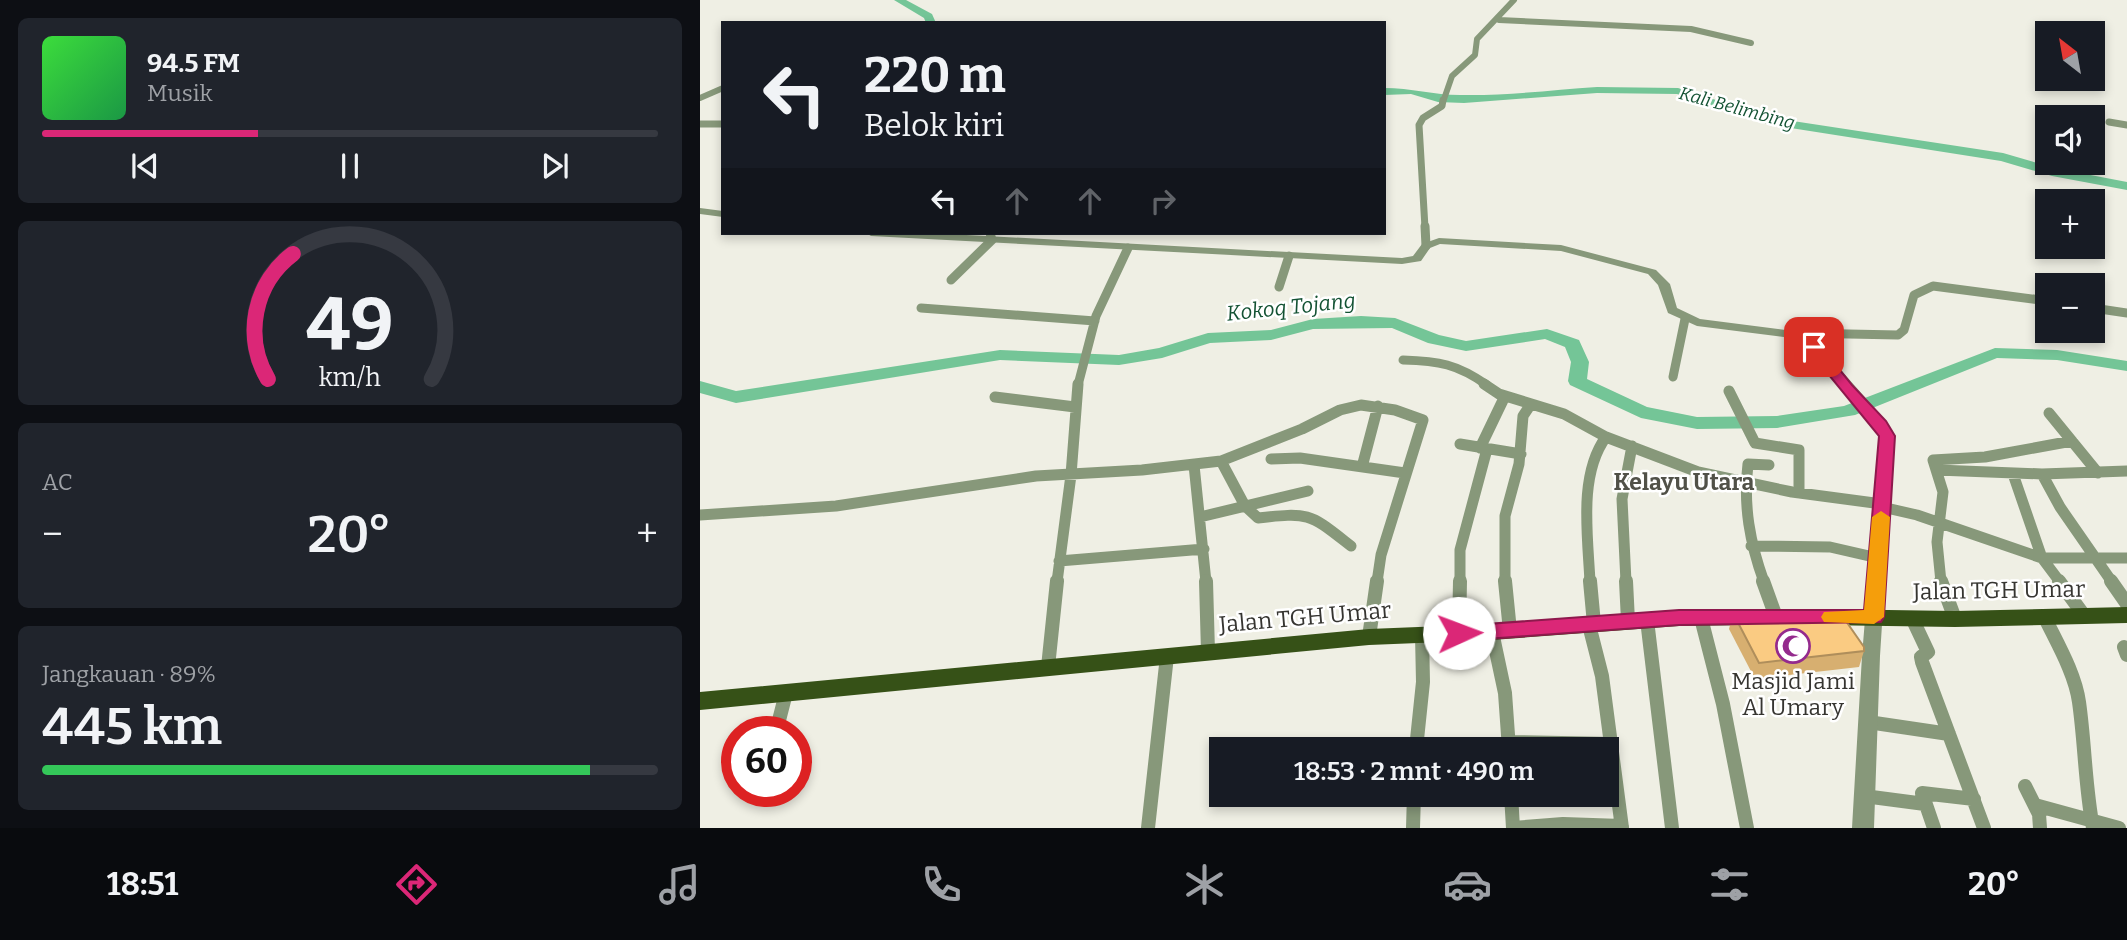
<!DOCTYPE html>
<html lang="id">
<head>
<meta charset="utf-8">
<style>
  :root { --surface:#171b24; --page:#20242c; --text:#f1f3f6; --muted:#9ea1a6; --line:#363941; --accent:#db2777 }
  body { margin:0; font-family:Bitter,serif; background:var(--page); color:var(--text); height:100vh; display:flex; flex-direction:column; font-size:26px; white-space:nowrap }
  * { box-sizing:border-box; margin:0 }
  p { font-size:23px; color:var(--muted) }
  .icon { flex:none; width:38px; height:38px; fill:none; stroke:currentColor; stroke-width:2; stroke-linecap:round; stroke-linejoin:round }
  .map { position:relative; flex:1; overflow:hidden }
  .panel { display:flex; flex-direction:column; gap:18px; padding:18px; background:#0d0f14; width:700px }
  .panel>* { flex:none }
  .banner { position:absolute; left:21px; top:21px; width:665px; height:214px; border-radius:0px; box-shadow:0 4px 10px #0003; background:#171b24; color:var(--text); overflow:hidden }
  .needle { width:46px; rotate:329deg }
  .tools { position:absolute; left:1335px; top:21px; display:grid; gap:14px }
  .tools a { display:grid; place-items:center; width:70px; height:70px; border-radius:0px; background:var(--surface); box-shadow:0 4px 10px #0003; font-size:35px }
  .speed { position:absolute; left:21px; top:716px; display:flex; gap:14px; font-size:35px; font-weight:700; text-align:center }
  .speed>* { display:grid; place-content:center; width:91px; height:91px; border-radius:50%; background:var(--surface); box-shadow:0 4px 10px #0003; line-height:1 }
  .speed .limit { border:10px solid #d22; background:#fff; color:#111 }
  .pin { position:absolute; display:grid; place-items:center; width:60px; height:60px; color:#fff; margin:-30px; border-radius:14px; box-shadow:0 4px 10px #0006 }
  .me { position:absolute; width:77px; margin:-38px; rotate:88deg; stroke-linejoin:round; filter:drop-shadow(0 0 5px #0008) }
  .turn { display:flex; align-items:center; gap:24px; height:147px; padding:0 28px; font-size:32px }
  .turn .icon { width:91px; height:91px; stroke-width:2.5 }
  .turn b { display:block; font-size:49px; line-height:60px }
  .lanes { display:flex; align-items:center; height:66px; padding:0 28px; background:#0003; justify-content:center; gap:35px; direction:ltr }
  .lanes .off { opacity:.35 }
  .big { font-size:52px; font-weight:600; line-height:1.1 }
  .panel .card { flex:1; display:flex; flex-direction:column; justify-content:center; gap:10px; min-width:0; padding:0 24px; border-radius:10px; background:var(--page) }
  .panel .dial { align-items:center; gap:0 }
  .dial svg { height:182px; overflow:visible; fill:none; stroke:var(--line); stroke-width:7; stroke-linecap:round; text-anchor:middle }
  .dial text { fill:var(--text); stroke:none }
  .song { display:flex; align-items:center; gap:21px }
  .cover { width:84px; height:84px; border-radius:10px; background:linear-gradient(135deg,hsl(120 70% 55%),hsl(140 70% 35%)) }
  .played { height:7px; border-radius:4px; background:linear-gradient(90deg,var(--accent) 35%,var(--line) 35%) }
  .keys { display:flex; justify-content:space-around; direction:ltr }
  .heat { display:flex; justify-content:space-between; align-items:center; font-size:38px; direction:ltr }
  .charge { height:10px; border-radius:5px; background:linear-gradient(90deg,#34c759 89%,var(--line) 0) }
  .trip { position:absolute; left:509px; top:737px; width:410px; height:70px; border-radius:0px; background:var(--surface); box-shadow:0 4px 10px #0003; font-weight:600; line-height:70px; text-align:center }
  .dock { display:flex; height:112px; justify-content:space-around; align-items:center; background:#090b0e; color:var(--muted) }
  .dock .icon { width:49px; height:49px }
  .dock .on { color:var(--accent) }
  .dock b { font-size:32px; color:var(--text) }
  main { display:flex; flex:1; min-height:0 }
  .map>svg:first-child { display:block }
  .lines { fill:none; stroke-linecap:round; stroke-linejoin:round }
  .river { fill:#74c597; fill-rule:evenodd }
  .minor-far4 { stroke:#87987a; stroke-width:6 }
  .minor-far3 { stroke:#87987a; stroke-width:7 }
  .minor-far2 { stroke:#87987a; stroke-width:9 }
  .minor-far1 { stroke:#87987a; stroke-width:11 }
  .minor { stroke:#87987a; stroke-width:14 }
  .tertiary { fill:#87987a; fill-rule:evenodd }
  .primary { fill:#365117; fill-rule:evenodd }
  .wall { fill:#d7af70 }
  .building { fill:#facb82; stroke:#af8e5b; stroke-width:2 }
  .route { fill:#db2777; stroke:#8e194d; stroke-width:2 }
  .slow { fill:#f59e0b }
  .labels { text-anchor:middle; stroke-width:5; stroke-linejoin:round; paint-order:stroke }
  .far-water-label { font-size:18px; font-style:italic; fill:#135233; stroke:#fff }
  .water-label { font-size:21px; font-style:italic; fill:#135233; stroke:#fff }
  .quarter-label { font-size:23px; font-weight:bold; fill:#515148; stroke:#fff }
  .near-street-label { font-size:23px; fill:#363531; stroke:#fff }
  .near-poi-label { font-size:23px; fill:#363531; stroke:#fff }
</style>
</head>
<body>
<main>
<section class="panel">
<div class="card">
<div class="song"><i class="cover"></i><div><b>94.5 FM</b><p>Musik</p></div></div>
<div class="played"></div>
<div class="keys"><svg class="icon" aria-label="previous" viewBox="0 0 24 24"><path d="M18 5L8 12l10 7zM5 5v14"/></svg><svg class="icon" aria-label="pause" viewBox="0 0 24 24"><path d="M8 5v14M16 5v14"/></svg><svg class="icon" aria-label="next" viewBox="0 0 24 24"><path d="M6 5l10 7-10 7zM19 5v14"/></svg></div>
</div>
<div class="card dial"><svg viewBox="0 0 100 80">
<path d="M14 69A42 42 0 1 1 86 69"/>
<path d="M14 69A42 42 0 0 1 25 14" stroke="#db2777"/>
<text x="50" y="56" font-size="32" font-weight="700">49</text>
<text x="50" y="72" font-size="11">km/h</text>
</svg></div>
<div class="card"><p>AC</p>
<div class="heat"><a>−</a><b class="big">20°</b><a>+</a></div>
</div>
<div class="card"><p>Jangkauan · 89%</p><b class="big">445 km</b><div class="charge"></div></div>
</section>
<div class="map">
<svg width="1427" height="828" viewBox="0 0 1427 828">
  <rect width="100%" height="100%" fill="#efefe4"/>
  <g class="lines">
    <!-- river -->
    <path class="river" d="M194,0H206L232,14L236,23H226L224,18Z
      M897,87L978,88L1073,118L1303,153L1354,168L1427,182V190L1352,176L1301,161L1071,125L977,94L897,93L764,103L738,102L711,94L684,95V88C711,88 734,95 760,95C805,96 852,90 897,87Z
      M661,316L695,318L739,335L766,341L847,329L879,340L889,362L887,379L947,407L997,417L1077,416L1144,406L1295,348L1357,350L1427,361V371L1357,360L1297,358L1155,415L1077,428L997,429L941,418L870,385L868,381L871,362L865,347L845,339L766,351L728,343L692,328L613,329L571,340L510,343L462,358L419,365L300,360L36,403L0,393V381L36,391L300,350L419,355L459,348L508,333L571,330L613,319Z"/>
    <!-- minor-far4 -->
    <path class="minor-far4" d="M799,20L991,29L1051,43
      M0,98L23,88
      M743,102L752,76L775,55L777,39L814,0"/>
    <!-- minor-far3 -->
    <path class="minor-far3" d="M1409,122L1427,125
      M0,124H23
      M725,228L719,125L723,118L742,106L743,100"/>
    <!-- minor-far2 -->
    <path class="minor-far2" d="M725,226L726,246
      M251,280L292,240L290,233
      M579,287L589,256
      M221,308L395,321
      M1393,308L1427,313
      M1099,333L1198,335L1204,330L1214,295L1233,286L1348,301
      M703,360C739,361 757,364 787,385
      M973,377L985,319
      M378,385L396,316L428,248"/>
    <!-- minor-far1 -->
    <path class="minor-far1" d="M784,384L799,394L864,414L906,437L998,472L1092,492L1182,504
      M1029,391L1055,443L1099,450V493
      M295,397L375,407
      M1349,413L1398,473
      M760,444L821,454
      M780,448L805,396
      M571,459L600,458L705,473
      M521,461L545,506L558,518C611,512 610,514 651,546
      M494,465L506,582
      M662,467L678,406
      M1237,470L1342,474L1427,471
      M1313,474L1342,558L1360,582
      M1342,474L1360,507L1412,582
      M1182,507L1217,515L1342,558H1427
      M0,515L136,506L336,476L442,470L521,461L602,429L640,410L661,405L695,410L723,420L681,555L677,582
      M500,517L608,491
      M1051,546L1130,547L1178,558
      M359,561L504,549
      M357,582L371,475L378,384
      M760,582V550L787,449
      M805,582V516L819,464L823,416L831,404
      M890,582C888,537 878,475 906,437
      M926,582L922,499L932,446
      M1064,582C1050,543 1043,506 1048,464L1069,465
      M1241,582L1237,542L1243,492L1233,460L1285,457L1372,441"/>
    <!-- minor -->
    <path class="minor" d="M506,581L508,652
      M805,581L810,631
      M890,581L894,624
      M926,581L928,621
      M1063,581L1076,617
      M1241,581L1255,619
      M1359,581L1383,614
      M1411,581L1427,604
      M1344,616C1357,643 1375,673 1379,702C1385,744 1385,786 1393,828
      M1001,618L1023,704L1047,828
      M1212,618L1228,652L1221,657L1222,662L1284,828
      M947,620L972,828
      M889,625L902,676L922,828
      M792,632L805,693L809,749
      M759,633L760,581
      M669,637L677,581
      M1424,647L1427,655
      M348,667L357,581
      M1168,722L1249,734
      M76,732L86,693
      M809,742L912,744
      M716,749L723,682L722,635
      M1325,786L1339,814L1340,828
      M811,794L813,828L863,824L922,826
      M1164,796L1225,804
      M1335,805L1419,828
      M448,828L467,656
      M713,828L714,794
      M1234,828L1222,793L1274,799"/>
    <!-- tertiary -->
    <path class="tertiary" d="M0,208L23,211V217L0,214Z
      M166,233H229L702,258L713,256L722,244L739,238L861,245L956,270L970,284L977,308L1000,319L1108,333L1186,421L1194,436L1180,656L1174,828H1152L1162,656L1180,436L1175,425L1100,339L997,326L968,313L958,285L948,274L861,251L740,244L730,248L721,261L702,264L171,236Z"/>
    <!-- primary -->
    <path class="primary" d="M1427,607V623L1255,627L1120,625L1112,623L1109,617L1112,611L1120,609L1255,611Z
      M1053,609L1061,611L1064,617L1061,623L1053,625L979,626L792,640L669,645L0,710V692L669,629L792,624L979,610Z"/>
  </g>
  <!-- wall -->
  <path class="wall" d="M1033,613L1164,651L1159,667L1055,679L1029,629Z"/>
  <!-- building -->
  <path class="building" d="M1033,613L1141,614L1164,647V651L1059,663Z"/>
  <!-- route -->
  <path class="route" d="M1114,342L1119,344L1152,385L1186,421L1195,436L1184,617L1181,622L979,625L759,641L751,639L749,633L751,628L759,626L979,610H1164L1179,436L1106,347Z"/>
  <!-- slow -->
  <path class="slow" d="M1181,511L1190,517L1184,617L1174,624L1124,622L1121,617L1124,612L1164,610L1172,517Z"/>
  <!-- icons -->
  <defs>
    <g id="mosque-ring" transform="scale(1.75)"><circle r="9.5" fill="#fff" stroke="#942a8d" stroke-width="1.5"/><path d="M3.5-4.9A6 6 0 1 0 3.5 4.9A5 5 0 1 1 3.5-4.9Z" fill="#942a8d"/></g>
  </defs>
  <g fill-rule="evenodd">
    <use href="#mosque-ring" x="1093" y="646"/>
  </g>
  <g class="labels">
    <!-- far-water labels -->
    <g class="far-water-label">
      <text transform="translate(1037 108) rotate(15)" y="6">Kali Belimbing</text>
    </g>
    <!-- water labels -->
    <g class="water-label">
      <text transform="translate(591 307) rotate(-6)" y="7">Kokoq Tojang</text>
    </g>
    <!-- quarter labels -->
    <g class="quarter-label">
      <text x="984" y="490">Kelayu Utara</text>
    </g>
    <!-- near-street labels -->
    <g class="near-street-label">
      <text transform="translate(1299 590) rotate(-1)" y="8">Jalan TGH Umar</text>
      <text transform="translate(605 617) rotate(-5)" y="8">Jalan TGH Umar</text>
    </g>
    <!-- near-poi labels -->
    <g class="near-poi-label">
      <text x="1093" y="689">Masjid Jami<tspan x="1093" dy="26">Al Umary</tspan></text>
    </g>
  </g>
</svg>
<div class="tools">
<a><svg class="needle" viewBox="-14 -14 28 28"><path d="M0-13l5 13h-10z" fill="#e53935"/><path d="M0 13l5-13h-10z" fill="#9ea1a6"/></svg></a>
<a><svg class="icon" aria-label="sound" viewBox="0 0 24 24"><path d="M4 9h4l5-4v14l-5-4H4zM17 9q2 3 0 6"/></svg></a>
<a>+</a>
<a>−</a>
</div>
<div class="speed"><div class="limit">60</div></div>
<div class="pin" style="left:1114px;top:347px;background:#d93025"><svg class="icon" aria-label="arrive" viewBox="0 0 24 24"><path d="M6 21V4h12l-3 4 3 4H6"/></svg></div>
<svg class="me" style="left:759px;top:633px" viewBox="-20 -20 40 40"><circle r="19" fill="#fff"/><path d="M0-13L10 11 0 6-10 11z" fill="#db2777"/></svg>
<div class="trip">18:53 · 2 mnt · 490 m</div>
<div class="banner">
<div class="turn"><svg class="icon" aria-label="left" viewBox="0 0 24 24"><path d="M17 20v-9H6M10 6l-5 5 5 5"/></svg><div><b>220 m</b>Belok kiri</div></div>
<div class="lanes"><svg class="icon" aria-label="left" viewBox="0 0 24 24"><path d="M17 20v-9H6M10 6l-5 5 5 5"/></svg><svg class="icon off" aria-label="ahead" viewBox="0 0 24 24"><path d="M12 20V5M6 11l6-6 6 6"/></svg><svg class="icon off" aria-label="ahead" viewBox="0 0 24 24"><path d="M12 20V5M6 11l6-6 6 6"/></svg><svg class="icon off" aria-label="right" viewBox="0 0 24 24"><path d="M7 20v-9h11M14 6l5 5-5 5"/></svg></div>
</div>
</div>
</main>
<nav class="dock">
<b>18:51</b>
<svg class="icon on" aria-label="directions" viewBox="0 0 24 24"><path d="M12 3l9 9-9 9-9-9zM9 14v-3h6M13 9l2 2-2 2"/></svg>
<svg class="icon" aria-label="music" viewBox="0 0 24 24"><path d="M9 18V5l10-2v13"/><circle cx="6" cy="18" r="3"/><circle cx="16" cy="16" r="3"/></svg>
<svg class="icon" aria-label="phone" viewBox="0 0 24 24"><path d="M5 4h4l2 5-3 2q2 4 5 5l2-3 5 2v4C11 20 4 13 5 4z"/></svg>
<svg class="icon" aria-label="climate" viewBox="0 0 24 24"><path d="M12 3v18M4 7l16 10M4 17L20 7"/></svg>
<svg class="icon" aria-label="car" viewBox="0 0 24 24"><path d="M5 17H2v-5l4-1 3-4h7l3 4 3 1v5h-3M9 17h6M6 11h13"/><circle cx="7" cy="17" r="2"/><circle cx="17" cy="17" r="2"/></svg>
<svg class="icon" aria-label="filters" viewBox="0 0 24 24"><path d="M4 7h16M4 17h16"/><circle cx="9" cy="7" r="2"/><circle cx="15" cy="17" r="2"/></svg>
<b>20°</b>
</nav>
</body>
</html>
